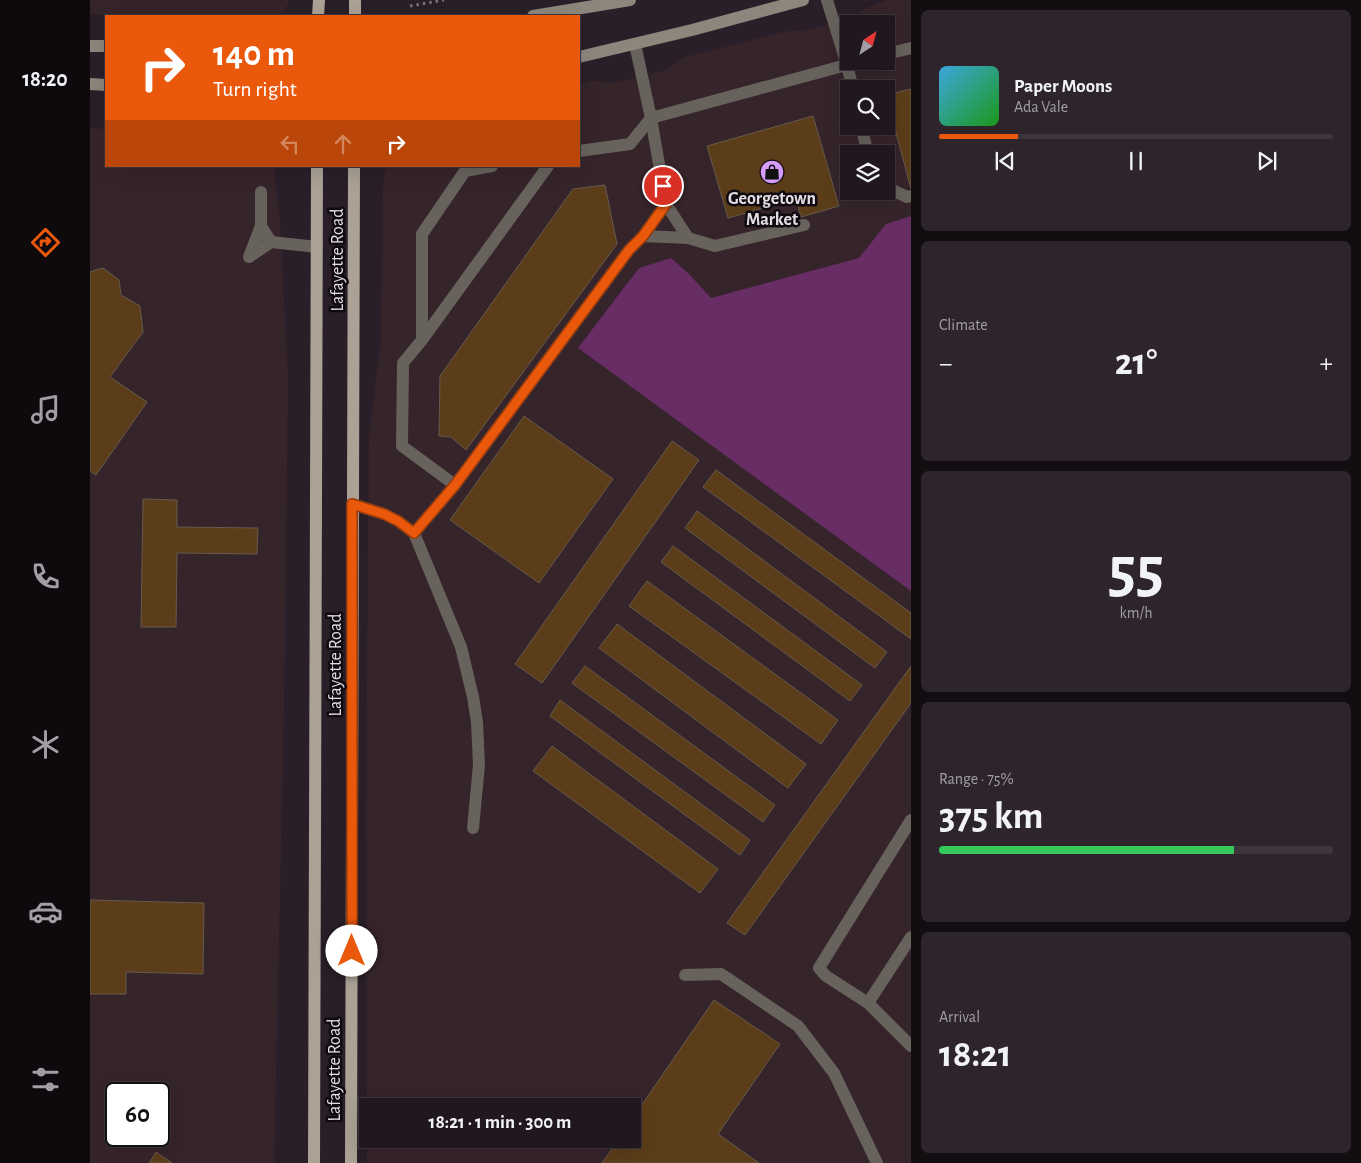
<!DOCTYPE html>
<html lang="en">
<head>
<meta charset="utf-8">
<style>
  :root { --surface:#20171f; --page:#2d242c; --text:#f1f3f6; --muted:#a29fa4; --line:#3d363d; --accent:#ea580c }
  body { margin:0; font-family:"Alegreya Sans",sans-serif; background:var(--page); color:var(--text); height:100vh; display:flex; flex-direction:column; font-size:19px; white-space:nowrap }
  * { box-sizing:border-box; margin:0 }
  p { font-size:16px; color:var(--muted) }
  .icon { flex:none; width:28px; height:28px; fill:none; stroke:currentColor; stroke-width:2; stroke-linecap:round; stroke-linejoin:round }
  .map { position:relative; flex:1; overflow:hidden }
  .side { display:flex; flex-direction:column; gap:10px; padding:10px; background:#120d11; width:450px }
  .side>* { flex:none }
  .guide { position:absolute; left:15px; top:15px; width:475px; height:152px; border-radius:0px; box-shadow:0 5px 20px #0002,0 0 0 1px var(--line); background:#ea580c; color:#fff; overflow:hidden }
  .needle { width:32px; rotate:36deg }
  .controls { position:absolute; left:750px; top:15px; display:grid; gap:10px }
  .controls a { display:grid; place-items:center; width:55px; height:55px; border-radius:0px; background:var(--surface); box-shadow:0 5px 20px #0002,0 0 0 1px var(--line); font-size:25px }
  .speed { position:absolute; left:15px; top:1082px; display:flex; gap:10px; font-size:25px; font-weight:700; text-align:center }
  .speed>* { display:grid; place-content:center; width:65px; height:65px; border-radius:50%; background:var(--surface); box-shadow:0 5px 20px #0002,0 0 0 1px var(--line); line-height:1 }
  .speed .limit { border:2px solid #111; border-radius:8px; background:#fff; color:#111 }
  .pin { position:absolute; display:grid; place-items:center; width:42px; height:42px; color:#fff; margin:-21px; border:2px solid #fff; border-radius:50%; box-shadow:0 1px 5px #0007 }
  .me { position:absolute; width:55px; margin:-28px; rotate:0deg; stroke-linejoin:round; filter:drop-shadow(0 0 4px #0008) }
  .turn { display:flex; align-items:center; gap:18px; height:105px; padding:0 25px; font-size:22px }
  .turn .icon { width:65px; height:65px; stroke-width:2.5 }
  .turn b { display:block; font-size:35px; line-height:42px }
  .lanes { display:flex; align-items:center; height:48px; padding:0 25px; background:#0003; justify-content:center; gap:25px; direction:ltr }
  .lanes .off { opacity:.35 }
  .big { font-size:38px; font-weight:700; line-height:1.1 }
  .side .tile { flex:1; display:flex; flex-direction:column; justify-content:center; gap:8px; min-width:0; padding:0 18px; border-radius:8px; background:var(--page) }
  .side .dial { align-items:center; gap:0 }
  .dial b { font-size:65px; line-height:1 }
  .song { display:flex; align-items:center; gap:15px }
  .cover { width:60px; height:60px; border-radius:8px; background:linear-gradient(135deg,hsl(200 70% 55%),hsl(120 70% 35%)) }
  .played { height:5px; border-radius:2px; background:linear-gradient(90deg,var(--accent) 20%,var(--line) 20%) }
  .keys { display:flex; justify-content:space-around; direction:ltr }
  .heat { display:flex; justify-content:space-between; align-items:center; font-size:28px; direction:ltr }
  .charge { height:8px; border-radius:4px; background:linear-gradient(90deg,#34c759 75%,var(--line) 0) }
  .trip { position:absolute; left:269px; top:1098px; width:282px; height:50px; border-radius:0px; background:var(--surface); box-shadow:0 5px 20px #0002,0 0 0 1px var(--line); font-weight:700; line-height:50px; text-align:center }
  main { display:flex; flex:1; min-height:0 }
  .tab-bar { display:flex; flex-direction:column; width:90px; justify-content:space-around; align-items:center; background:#0d090c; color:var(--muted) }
  .tab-bar .icon { width:35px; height:35px }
  .tab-bar .on { color:var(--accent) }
  .tab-bar b { font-size:22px; color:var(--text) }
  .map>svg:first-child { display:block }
  .commercial { fill:#36242b; fill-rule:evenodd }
  .forest { fill:#672d64 }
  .building { fill:#5c3d19; stroke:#665a4e }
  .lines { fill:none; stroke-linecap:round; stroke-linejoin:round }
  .path { stroke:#7b717a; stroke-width:3; stroke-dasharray:2.5 4; stroke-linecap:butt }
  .lane { stroke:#67625c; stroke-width:12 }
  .secondary { stroke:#8d867c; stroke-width:12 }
  .primary { stroke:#aba195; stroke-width:12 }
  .route-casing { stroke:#983908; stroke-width:12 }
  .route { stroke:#ea580c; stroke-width:9 }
  .labels { text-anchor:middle; stroke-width:5; stroke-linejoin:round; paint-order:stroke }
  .poi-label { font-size:18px; font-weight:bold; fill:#e4dce3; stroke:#0f0a0f }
  .street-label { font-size:18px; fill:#e4dce3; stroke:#0f0a0f }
</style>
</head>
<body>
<main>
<nav class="tab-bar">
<b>18:20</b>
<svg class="icon on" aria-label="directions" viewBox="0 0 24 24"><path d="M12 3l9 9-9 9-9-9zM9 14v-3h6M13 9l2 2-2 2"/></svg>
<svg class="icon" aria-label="music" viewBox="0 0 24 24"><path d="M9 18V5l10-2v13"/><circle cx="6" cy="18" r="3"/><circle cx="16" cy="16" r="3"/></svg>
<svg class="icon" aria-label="phone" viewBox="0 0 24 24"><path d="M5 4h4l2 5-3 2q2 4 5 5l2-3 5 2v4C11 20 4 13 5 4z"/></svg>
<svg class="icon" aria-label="climate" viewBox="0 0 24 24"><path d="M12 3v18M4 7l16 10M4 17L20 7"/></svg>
<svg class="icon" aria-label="car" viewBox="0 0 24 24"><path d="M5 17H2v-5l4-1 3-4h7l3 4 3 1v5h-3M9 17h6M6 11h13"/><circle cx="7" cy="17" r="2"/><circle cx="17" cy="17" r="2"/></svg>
<svg class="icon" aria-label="filters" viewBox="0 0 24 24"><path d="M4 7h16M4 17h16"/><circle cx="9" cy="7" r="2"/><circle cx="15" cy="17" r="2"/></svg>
</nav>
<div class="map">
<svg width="821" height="1163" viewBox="0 0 821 1163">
  <rect width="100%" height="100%" fill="#2a1f29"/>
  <!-- commercial -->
  <path class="commercial" d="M0,0H199V3L190,16H49L0,14Z
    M798,0H821V1163H277L276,811L278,545L279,440L291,337L293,186L296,166H489V84L502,81L524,83L572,71L595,57L698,31L718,30L762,18L776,8ZM759,24H796V61H759ZM759,89H796V126H759ZM759,154H796V191H759ZM278,1106H542V1139H278Z
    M0,128L16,129V166H184L190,222L198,381L194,710L184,1163H0ZM26,1094H69V1136H26Z"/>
  <!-- forest -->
  <path class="forest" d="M821,216V591L488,348L549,268L581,258L599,274L621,298L769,258L796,224Z"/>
  <!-- building -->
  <path class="building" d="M821,89V189L796,95Z
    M723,116L749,206L711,217L706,199L638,218L617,146Z
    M515,185L527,244L376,450L361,437L349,436L350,376L483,189Z
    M13,268L29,280L31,295L50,306L53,332L20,377L57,402L6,475L0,471V272Z
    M434,416L523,479L449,583L360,520Z
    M582,441L609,460L452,683L425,664Z
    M626,470L821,613V639L613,487Z
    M53,499L87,500V527L168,528L167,554L87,553L86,627H51Z
    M607,511L797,652L785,668L595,528Z
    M583,546L772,685L760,701L571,562Z
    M557,581L748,720L731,744L539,606Z
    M527,624L716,764L698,788L509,648Z
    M495,666L685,805L673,822L482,683Z
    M821,666V703L655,935L637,923Z
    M470,700L660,840L650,855L460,716Z
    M462,746L628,869L610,893L443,771Z
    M0,900L114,903L113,974L36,972V994H0Z
    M624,1000L690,1044L628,1134L669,1163H512L529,1139H542V1119Z
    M66,1152L82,1163H59Z"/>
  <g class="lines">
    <!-- path -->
    <path class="path" d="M320,6L354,0"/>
    <!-- lane -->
    <path class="lane" d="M737,0L757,65L763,89
      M545,44L561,118L576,204L553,236
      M796,54L821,48
      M771,126L778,154
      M489,151L540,144L561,118L771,61
      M796,187L817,197L821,196
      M171,192V226L181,242L159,257L171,226
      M576,204L598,238
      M181,242L227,247
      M332,340L458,166
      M365,485L539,250L553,236L598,238L625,246L714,225
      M262,504L294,514L308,521L324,533L371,647L383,697L387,722L389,765L383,828
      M324,533L365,485L312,446L313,363L332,340V234L375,171L402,166
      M821,820L729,968L736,976L778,1003L821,1046
      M595,975L631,974L708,1026L744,1073L787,1163
      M778,1003L821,937"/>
    <!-- secondary -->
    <path class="secondary" d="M443,16L540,0
      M0,46H16
      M489,57L602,30L713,0
      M0,84L16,85"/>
    <!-- primary -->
    <path class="primary" d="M228,16L229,0
      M265,16V0
      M224,1163L227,166
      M261,1163L264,166"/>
  </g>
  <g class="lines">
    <!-- route casing -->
    <g class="route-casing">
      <path id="route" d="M262,951V504L294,514L308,521L324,533L365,485L539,250L553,236L576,204L573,186"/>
    </g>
    <!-- route -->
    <use href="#route" class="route"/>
  </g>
  <!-- icons -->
  <defs>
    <g id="shop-disc" transform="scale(1.25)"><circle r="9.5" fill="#d59cfb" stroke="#0f0a0f"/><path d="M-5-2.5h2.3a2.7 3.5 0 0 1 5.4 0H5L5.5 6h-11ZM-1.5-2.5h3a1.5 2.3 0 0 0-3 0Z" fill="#111"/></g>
  </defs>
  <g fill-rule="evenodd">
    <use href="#shop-disc" x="682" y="172"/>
  </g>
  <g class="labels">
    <!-- poi labels -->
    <g class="poi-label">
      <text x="682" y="204">Georgetown<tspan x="682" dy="21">Market</tspan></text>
    </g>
    <!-- street labels -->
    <g class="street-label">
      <text transform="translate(247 260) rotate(-90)" y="6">Lafayette Road</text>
      <text transform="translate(245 665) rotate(-90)" y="6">Lafayette Road</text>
      <text transform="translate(244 1070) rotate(-90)" y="6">Lafayette Road</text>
    </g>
  </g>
</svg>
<div class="controls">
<a><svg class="needle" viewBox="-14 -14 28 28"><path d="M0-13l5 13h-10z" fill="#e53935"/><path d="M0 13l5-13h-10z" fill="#a29fa4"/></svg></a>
<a><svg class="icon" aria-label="search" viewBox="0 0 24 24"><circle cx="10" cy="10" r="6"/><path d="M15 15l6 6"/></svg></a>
<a><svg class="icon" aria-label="layers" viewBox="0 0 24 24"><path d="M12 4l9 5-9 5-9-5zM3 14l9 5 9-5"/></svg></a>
</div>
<div class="speed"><div class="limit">60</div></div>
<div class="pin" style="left:573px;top:186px;background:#d93025"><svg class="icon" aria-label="arrive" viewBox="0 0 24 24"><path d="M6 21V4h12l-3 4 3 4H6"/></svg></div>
<svg class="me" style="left:262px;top:951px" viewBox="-20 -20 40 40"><circle r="19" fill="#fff"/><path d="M0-13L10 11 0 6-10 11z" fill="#ea580c"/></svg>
<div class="trip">18:21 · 1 min · 300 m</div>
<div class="guide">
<div class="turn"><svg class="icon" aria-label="right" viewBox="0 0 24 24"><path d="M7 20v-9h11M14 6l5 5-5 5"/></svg><div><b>140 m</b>Turn right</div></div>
<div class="lanes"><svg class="icon off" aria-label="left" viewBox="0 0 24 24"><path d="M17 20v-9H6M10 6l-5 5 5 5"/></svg><svg class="icon off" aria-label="ahead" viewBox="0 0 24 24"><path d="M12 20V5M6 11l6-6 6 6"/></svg><svg class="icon" aria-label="right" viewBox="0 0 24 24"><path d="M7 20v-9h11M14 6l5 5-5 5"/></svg></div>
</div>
</div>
<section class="side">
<div class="tile">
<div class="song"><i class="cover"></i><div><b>Paper Moons</b><p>Ada Vale</p></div></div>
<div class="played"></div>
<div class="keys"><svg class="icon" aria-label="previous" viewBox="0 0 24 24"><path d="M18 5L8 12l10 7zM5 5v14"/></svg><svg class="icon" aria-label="pause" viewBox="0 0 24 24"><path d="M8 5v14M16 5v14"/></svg><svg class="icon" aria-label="next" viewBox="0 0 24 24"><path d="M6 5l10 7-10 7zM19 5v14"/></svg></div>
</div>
<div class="tile"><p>Climate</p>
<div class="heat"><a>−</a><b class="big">21°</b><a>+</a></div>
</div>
<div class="tile dial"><b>55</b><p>km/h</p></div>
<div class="tile"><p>Range · 75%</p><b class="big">375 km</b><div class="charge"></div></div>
<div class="tile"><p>Arrival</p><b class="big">18:21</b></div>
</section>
</main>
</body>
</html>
